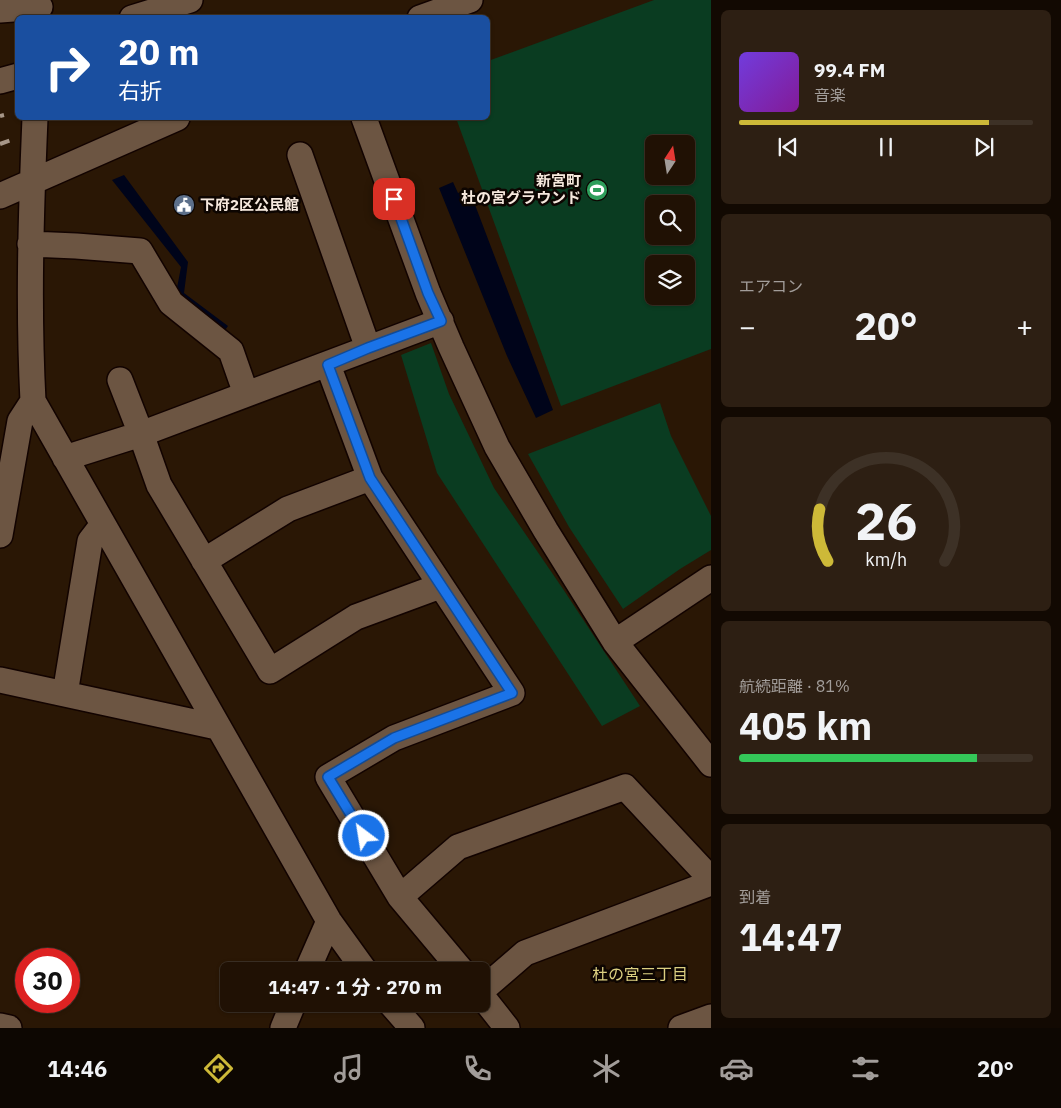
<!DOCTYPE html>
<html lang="ja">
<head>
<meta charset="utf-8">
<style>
  :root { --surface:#201104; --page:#2d1f13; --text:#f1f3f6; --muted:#a29d9a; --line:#3d3126; --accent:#cdb938 }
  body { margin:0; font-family:"IBM Plex Sans","Noto Sans JP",sans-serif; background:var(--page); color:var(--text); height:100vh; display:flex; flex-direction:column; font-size:19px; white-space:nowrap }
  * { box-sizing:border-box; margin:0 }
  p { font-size:16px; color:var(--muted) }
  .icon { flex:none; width:28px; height:28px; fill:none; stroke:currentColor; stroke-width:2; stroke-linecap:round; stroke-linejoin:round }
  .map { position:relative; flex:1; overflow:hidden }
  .drawer { display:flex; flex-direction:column; gap:10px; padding:10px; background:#120902; width:350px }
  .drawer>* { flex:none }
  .top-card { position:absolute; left:15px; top:15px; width:475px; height:105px; border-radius:8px; box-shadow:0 1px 4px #0004,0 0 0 1px var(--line); background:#1a4fa0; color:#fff; overflow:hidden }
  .needle { width:32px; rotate:12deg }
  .tools { position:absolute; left:645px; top:135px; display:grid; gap:10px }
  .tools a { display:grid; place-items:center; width:50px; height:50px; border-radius:8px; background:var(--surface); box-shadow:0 1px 4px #0004,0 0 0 1px var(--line); font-size:25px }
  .speed { position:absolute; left:15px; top:948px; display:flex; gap:10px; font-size:25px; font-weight:700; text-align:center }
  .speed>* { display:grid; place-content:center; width:65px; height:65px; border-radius:50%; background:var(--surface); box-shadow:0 1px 4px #0004,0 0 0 1px var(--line); line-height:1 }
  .speed .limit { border:8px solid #d22; background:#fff; color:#111 }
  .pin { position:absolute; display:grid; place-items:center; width:42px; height:42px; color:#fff; margin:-21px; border-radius:10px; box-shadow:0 2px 8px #0006 }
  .me { position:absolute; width:55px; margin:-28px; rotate:329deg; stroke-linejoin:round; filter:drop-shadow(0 0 4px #0008) }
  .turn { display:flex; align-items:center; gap:18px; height:105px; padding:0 20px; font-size:22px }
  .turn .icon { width:65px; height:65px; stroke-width:2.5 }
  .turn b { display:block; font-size:35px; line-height:42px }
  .big { font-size:38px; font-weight:700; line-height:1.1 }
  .drawer .widget { flex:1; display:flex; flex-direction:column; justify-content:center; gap:8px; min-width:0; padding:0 18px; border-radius:8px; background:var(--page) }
  .drawer .dial { align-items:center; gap:0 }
  .dial svg { height:130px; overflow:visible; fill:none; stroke:var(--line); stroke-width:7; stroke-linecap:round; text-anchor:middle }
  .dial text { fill:var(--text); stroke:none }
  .song { display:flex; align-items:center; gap:15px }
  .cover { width:60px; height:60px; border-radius:8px; background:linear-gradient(135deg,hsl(260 70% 55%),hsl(290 70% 35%)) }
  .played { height:5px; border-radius:2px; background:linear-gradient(90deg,var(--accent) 85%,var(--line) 85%) }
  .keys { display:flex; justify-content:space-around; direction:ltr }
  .heat { display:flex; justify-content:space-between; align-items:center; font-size:28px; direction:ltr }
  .charge { height:8px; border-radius:4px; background:linear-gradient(90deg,#34c759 81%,var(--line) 0) }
  .trip { position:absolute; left:220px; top:962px; width:270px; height:50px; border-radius:8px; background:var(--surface); box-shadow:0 1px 4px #0004,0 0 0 1px var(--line); font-weight:700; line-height:50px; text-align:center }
  .tabs { display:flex; height:80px; justify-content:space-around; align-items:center; background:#0d0702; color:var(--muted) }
  .tabs .icon { width:35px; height:35px }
  .tabs .on { color:var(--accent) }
  .tabs b { font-size:22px; color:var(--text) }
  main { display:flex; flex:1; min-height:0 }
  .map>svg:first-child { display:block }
  .green { fill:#0a3c21; fill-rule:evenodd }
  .water { fill:#00041a }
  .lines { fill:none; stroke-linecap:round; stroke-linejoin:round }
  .minor-casing { stroke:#120300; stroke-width:28 }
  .minor { stroke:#6c5542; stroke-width:25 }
  .rail { stroke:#a69688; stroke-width:4; stroke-dasharray:10 5; stroke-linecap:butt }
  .route-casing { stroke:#114b97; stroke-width:12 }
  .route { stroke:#1a73e8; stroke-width:9 }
  .labels { text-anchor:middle; stroke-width:5; stroke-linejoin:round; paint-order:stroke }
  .poi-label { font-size:15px; font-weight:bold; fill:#f6e8dd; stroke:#0d0501; text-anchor:end }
  .neighbourhood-label { font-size:16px; fill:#dbcf80; stroke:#0d0501 }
</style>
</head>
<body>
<main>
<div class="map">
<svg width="711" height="1028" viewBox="0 0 711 1028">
  <rect width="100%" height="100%" fill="#2a1705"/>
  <!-- green -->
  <path class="green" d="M654,0H711V349L561,406L456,118H488V61ZM654,144H686V176H654ZM654,204H686V236H654ZM654,264H686V296H654Z
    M431,343L449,394L494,488L563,589L640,706L602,726L437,473L401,355Z
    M660,403L671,436L711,516V550L680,569L623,609L569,527L528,454Z"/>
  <!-- water -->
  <path class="water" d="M124,175L188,262L184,293L228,326L223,333L176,293L181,267L112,180Z
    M453,182L458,193L469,189L553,410L536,418L507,356L439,188Z"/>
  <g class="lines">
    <!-- minor casing -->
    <g class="minor-casing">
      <path id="minor" d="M0,10L40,7
        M132,18L190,0
        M420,18L470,0
        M0,81L18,76
        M35,118C31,212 28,306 33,401L329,921L365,971
        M364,118L428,293L451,347L497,447L546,531L615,642L711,764
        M300,155L368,348
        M0,196L177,118
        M30,244L76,246L140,251L171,303L231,351L246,394
        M328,365L370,478L512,693L394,738L328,777L400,897L462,971
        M65,458L141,434L120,380
        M0,535L20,421L33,401
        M204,561L288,509L370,478
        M440,586L356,617L270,671L159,485L141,434L441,321
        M615,642L711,578
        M0,680L217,727
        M65,694L90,541L103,524
        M400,897L458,847L625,787L711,879
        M307,971L329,921
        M481,991L525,953L711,883
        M481,995L507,1028
        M391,1004L412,1028
        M0,1026L9,1028
        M283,1028L293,1004
        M681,1028L711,1017"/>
    </g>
    <!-- minor -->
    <use href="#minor" class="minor"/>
    <!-- rail -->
    <path class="rail" d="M0,116L4,115
      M0,144L11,140"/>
  </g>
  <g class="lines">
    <!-- route casing -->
    <g class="route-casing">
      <path id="route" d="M364,836L328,777L394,738L512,693L370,478L328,365L368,348L441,321L428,293L394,199"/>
    </g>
    <!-- route -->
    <use href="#route" class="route"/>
  </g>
  <!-- icons -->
  <defs>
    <g id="stadium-disc" transform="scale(1.125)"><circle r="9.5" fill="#2e9e5b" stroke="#0d0501"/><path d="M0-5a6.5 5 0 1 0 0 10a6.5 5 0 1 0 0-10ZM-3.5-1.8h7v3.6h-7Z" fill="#fff"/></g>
    <g id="civic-disc" transform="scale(1.125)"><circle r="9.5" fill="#5c6f8a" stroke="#0d0501"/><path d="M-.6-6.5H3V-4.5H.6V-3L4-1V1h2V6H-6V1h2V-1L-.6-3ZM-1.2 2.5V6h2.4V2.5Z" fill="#fff"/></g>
  </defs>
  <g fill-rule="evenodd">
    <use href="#stadium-disc" x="597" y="190"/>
    <use href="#civic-disc" x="184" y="205"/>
  </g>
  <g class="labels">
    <!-- poi labels -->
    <g class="poi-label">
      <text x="581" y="186">新宮町<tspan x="581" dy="17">杜の宮グラウンド</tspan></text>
      <text x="200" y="210" text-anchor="start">下府2区公民館</text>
    </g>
    <!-- neighbourhood labels -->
    <g class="neighbourhood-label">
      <text x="640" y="980">杜の宮三丁目</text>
    </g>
  </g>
</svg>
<div class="tools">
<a><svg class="needle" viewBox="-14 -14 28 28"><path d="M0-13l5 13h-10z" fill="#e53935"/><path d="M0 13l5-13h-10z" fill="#a29d9a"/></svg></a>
<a><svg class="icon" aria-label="search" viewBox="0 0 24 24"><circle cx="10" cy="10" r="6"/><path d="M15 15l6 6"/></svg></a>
<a><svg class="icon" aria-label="layers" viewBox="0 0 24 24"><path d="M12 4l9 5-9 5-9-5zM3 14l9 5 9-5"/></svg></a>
</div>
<div class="speed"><div class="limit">30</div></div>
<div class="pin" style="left:394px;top:199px;background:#d93025"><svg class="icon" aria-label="arrive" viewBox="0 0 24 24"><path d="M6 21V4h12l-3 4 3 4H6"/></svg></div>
<svg class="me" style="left:364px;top:836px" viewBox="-20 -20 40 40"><circle r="17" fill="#1a73e8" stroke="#fff" stroke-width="3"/><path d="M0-11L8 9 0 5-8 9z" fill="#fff"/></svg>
<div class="trip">14:47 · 1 分 · 270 m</div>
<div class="top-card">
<div class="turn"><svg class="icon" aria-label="right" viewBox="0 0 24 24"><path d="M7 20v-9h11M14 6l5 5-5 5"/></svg><div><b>20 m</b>右折</div></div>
</div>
</div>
<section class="drawer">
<div class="widget">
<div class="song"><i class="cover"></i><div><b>99.4 FM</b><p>音楽</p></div></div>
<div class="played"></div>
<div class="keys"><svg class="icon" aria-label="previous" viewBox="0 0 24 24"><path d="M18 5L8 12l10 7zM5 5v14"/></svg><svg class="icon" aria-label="pause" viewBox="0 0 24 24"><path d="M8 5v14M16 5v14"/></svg><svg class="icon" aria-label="next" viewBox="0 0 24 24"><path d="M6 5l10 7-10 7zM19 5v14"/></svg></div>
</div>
<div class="widget"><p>エアコン</p>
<div class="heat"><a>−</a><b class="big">20°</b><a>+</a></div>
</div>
<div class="widget dial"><svg viewBox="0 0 100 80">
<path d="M14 69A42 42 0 1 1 86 69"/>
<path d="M14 69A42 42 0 0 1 9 37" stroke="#cdb938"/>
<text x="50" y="56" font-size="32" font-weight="700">26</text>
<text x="50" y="72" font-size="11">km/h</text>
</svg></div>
<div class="widget"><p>航続距離 · 81%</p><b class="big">405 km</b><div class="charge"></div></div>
<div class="widget"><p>到着</p><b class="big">14:47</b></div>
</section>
</main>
<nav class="tabs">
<b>14:46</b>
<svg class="icon on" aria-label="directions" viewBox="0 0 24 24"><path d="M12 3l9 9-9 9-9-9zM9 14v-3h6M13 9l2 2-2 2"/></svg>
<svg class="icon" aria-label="music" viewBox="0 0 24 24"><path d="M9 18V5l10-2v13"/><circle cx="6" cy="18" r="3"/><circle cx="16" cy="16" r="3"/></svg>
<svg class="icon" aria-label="phone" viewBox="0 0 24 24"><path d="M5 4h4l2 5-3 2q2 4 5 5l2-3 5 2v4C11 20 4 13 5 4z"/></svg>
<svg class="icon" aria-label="climate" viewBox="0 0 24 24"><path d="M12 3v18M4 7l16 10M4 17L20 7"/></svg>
<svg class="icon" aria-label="car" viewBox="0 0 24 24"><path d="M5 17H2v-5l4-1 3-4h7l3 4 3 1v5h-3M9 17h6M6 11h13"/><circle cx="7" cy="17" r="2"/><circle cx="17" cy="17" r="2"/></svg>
<svg class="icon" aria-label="filters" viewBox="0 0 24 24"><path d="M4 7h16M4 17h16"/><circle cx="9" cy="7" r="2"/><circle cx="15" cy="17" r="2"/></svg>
<b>20°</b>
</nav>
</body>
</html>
